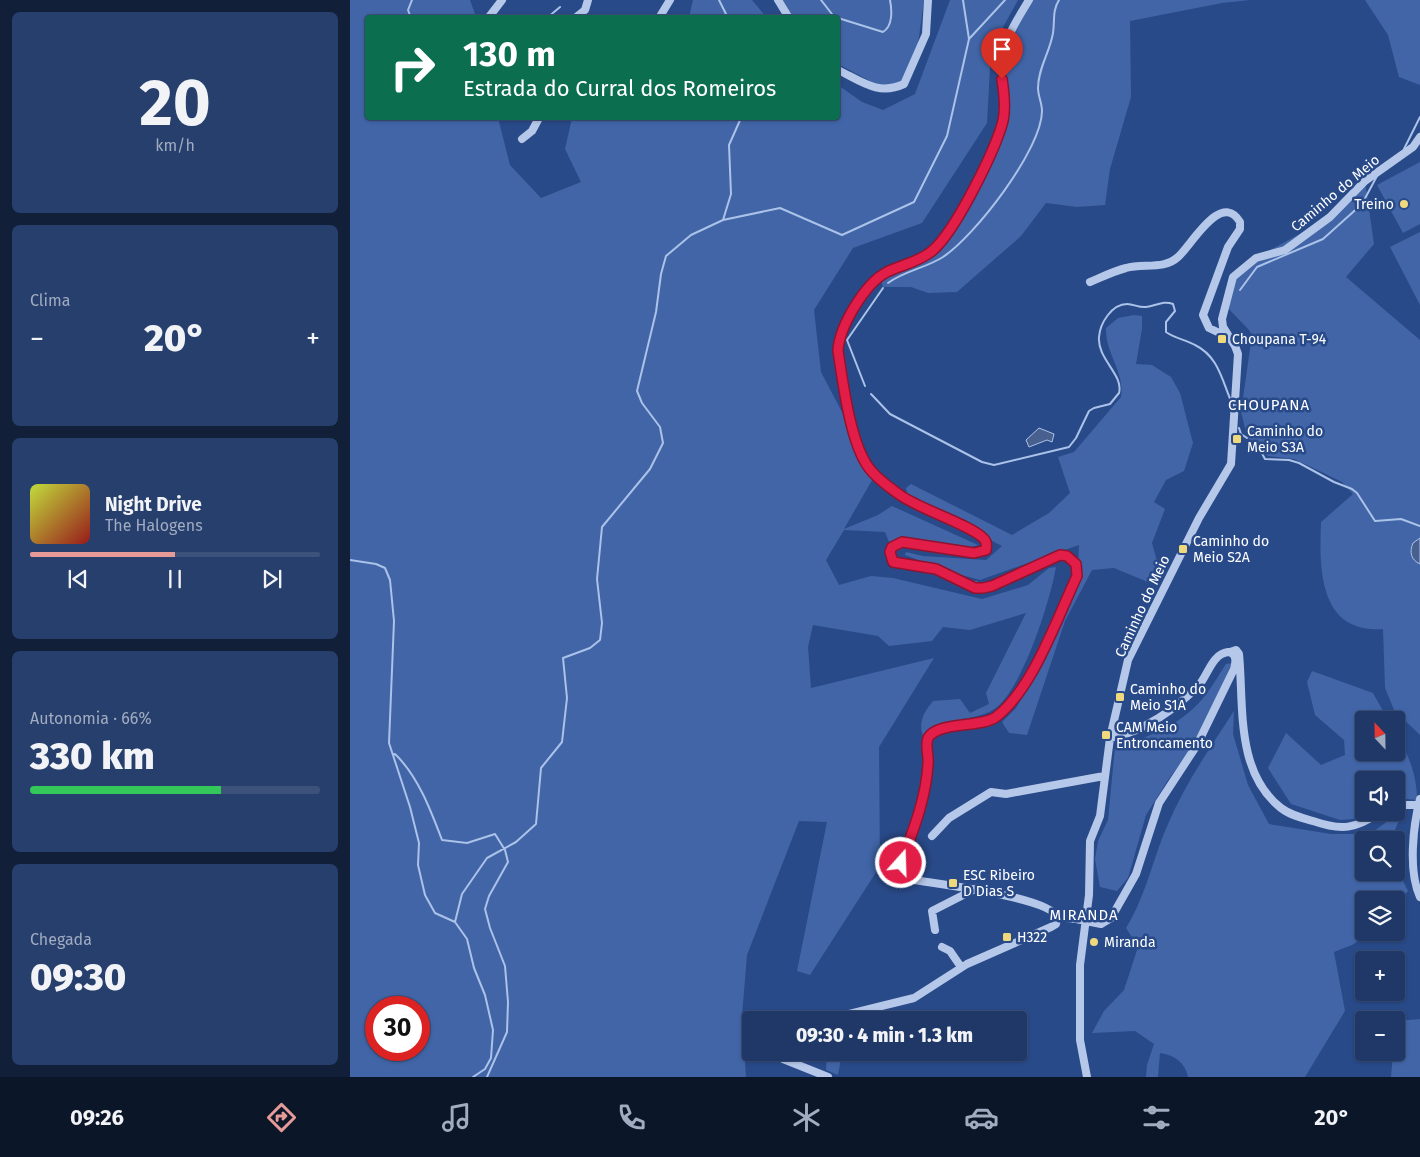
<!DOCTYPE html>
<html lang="pt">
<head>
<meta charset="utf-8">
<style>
  :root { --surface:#1f3867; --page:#273f6d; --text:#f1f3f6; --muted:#a1acc0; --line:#3c527b; --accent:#e69b98 }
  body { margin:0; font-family:"Fira Sans",sans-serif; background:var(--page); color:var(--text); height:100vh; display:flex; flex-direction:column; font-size:19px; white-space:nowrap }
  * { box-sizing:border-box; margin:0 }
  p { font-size:16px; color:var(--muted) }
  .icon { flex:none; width:28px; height:28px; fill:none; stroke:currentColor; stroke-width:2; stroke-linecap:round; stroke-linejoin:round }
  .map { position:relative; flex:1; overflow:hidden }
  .details { display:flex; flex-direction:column; gap:12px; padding:12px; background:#111f39; width:350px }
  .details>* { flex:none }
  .guide { position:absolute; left:15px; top:15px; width:475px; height:105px; border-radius:5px; box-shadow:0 1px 4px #0004,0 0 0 1px var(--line); background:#0b6e4f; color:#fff; overflow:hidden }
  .needle { width:32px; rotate:338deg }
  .controls { position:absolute; left:1005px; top:711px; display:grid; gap:10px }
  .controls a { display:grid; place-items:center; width:50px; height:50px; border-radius:5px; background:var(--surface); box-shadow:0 1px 4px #0004,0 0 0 1px var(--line); font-size:25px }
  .speed { position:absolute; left:15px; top:996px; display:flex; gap:10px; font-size:25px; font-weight:700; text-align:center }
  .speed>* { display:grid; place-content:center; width:65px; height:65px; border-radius:50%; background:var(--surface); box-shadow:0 1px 4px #0004,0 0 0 1px var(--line); line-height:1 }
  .speed .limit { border:8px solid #d22; background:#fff; color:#111 }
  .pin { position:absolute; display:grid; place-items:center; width:42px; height:42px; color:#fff; margin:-51px -21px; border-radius:50% 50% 50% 0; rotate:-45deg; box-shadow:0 0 5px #0007 }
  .pin .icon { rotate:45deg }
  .me { position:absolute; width:55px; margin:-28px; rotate:20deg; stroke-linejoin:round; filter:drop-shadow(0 0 4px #0008) }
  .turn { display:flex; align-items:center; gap:18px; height:105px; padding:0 15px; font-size:22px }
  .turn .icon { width:65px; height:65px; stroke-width:2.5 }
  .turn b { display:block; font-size:35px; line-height:42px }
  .big { font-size:38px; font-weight:800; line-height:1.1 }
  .details .tile { flex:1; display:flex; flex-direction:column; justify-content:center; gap:8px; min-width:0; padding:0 18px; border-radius:8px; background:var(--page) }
  .details .dial { align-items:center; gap:0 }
  .dial b { font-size:65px; line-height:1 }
  .song { display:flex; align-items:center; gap:15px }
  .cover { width:60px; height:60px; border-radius:8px; background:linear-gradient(135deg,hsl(70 70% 55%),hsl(0 70% 35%)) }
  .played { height:5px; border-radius:2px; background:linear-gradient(90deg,var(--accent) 50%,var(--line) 50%) }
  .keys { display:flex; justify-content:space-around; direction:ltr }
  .heat { display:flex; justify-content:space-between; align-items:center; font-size:28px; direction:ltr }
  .charge { height:8px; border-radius:4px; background:linear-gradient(90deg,#34c759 66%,var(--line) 0) }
  .trip { position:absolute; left:392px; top:1011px; width:285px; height:50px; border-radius:5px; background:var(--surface); box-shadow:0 1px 4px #0004,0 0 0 1px var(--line); font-weight:800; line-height:50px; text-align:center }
  .tab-bar { display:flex; height:80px; justify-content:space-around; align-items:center; background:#0c1629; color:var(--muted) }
  .tab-bar .icon { width:35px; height:35px }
  .tab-bar .selected { color:var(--accent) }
  .tab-bar b { font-size:22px; color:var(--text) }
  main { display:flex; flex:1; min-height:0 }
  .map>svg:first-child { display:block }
  .green { fill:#4165a7; fill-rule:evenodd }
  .water { fill:#48608d; stroke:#abc2e9 }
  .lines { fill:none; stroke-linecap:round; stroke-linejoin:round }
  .stream { stroke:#abc2e9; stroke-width:2 }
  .minor { stroke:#b6c8e9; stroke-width:8 }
  .route-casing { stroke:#92132f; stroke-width:12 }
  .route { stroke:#e11d48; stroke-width:9 }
  .poi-dot { fill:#f0d97d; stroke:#294a89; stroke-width:2 }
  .labels { text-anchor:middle; stroke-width:5; stroke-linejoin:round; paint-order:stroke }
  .street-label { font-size:14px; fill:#fff; stroke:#294a89 }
  .poi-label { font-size:14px; fill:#fff; stroke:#294a89; text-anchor:start }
  .neighbourhood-label { font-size:15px; letter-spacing:1px; fill:#fff; stroke:#294a89 }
</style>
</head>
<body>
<main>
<section class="details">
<div class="tile dial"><b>20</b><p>km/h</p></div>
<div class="tile"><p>Clima</p>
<div class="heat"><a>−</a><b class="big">20°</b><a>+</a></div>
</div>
<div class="tile">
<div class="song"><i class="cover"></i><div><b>Night Drive</b><p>The Halogens</p></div></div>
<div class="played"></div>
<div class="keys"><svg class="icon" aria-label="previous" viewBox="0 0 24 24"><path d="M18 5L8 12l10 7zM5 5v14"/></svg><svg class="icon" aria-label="pause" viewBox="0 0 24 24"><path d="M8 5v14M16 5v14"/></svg><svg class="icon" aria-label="next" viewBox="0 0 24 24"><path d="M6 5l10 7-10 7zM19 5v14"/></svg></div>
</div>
<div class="tile"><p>Autonomia · 66%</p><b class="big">330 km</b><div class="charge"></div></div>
<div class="tile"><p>Chegada</p><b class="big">09:30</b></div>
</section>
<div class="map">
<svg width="1070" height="1077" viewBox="0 0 1070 1077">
  <rect width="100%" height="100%" fill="#294a89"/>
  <!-- green -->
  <path class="green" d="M0,0H120L126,17L18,18V118H148L160,165L191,198L231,182L215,149L222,118H488V85L512,102L533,110L565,94L600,0H668L641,49L637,123L572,223L503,248L464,310L471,372L525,475L494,529L528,515L542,506L628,545L615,549L568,541L539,542L535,532L494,530L476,560L489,585L521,576L543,578L632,599L678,585L699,568L706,567C700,601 674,684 647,707C632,719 610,717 593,725C586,728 579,732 573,736C568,722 574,712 583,701L610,699L620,713L639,704L636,693L676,613L620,630L593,627L582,641L539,646L528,636L463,625L458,647L461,688L584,658L529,747L530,866L460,975L447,971L477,822L449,821L397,955L392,1016L396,1077H0ZM26,1008H69V1050H26Z
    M343,0H402L416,17H339Z
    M431,0H574L568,44L551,81L533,88L488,64V18L443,17Z
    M679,0H900L872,3L780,21L781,97L760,169L755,205L727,207L696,203L671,236L607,292L578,293L561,287H533L530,276L581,252L633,171L653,119L655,43Z
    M1015,0H1070V85L1049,77L1038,35Z
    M1070,162V224L1053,233L1027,185Z
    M1015,181L1024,244L996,277L1070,340V735L1044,710L1035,688L1033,629C969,634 969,569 971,522L1003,494L992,482L957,465L944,459L918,456L903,445L897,436L891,412L902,335L899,330L874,304L883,277L906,258L980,217Z
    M1070,232V305L1040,247Z
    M784,315L792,316V329L786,364L802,365L821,377L830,393L843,443L834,471L816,480L804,502L815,509L802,543L810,572L805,585L764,568L742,570L715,621L677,735L659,733L652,722L666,708L695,659L728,567L729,545L630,580L597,571L555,555L556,552L573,556L636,560L652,546L558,498L556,488L561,484L662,535L699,513L720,493L708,457L724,452L771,397C775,372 755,353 756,328L768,318Z
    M882,663L845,744L818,780L796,815L778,878L767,891L750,887L745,859L748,841L758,820L765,747C798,738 836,723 857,693C864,684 869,674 876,664Z
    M962,671L1023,693L1038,720H1014V752H1046V735C1059,755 1067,775 1067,800L1046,798V780H1014V812L1016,813L1003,819L990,820L941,804L918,768L936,733L971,765L995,755L994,740L965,715L957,682Z
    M884,711L883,734L898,785L919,824L981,834H1020L1053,810L1041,840H1014V872H1046V867L1058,891L1046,905V900H1014V932L1020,933L1002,945L984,952L995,1011L955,1077H838C835,1062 824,1055 810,1053L808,1077H796L797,1065L804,1044L785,1031L742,1033L754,1011L774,990L788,947L776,928C796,896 803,858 818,824C835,784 860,748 884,711Z
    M1070,1019V1077H1041L1043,1053L1046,1052L1047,1021Z
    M477,1053H492L488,1075L476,1070Z"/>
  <!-- water -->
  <path class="water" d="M689,428L704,434L702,442L697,440L679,447L676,440Z
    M1070,538V564C1061,560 1059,552 1063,543Z"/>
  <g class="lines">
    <!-- stream -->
    <path class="stream" d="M369,0L378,18
      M471,0L485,18
      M613,0L619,39
      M61,18L58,10L62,0
      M197,18L210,7
      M488,18L533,32C543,26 542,10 540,0
      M1054,149L1070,117
      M373,220L430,208L492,235L564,202L597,136L619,39L655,0
      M538,283C554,271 576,268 593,257C625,236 692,149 692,111C692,103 688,96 688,88C688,68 700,52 703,33C705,21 702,11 709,0
      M890,290L907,267L973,239L1012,204L1027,176
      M515,386L497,340L533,288
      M521,394L540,414L632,462L644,465L719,447L726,438L739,411L744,408L760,404L769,393C774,375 747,359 749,337C750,323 762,304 777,304C784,304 789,308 796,307C806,306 813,300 823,304L825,311L816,322V332C824,338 836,340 845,345C868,356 872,380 881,401
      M889,428L891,434L897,438
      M909,448L915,459L939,460L949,463L984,482L1002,489L1007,493L1025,521L1051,519L1070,526
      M0,560L26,564L35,568L40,580L44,621L39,743L60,807L69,843L68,865L75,895L85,913L105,922L117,939L124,968L135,995L143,1030L141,1058L135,1069L123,1077
      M43,755L45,754C68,776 81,811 92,840L117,843L145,834L155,850L158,862L139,896L135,909L140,928L155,966L158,1002L157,1032L137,1077
      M105,922L112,894L137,858L166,842L186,824L191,768L212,742L217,698L213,658L240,648L250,640L252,623L247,579L252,527L300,469L313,443L310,427L292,403L287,391L306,312L311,274L316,256L341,235L373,220L381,194L379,145L391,118"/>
    <!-- minor -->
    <path class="minor" d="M428,0L439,18
      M679,0C662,28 651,43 652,77C653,91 656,105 653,119C646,153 612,213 591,241C578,259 555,262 536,272C515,284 489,327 488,351C493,382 500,443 518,468C527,479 539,487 550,495C569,509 624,526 634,539C637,542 637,545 636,549L624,553L553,542L542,547L540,552L543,562C557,566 572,565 586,569C607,575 619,590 642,586L709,555L717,556L726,564L727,576C707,618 683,689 646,717C631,728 588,721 578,738C575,745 579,757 578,764C576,799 563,831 551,863L555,874L564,880C588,884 699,897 707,917
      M139,17L152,0
      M225,18L235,10L238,0
      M309,18L320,0
      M488,70C511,81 528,96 554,84L576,34L578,0
      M172,139L182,131L189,118
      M740,282C752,277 764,271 776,268C793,263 814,270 828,257C841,246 871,190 890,222V229L878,247L853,315L859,328L878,337
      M880,652L886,650L889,654C894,705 885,772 931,808C940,815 952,818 963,821C992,831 1005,829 1031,812
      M1070,799C1063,826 1058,871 1070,897
      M1046,805H1068
      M582,836L599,818L641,792L656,794L754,776
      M707,917L726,919L751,924L761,918L786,874L809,803L847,745L884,669C886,662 887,653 878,652C862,654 858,675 849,685C826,709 793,732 760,738
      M585,930L582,911L627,888
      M592,947L600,951L611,967
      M475,1020L564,998L617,964L701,927L706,924L707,917
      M426,1052L433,1059L478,1077
      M737,1077L730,1040V965L739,895L740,841L750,816L760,738L778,660L849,518L881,464L888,354L885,346L873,327L872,319L883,277L906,258L935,250L980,217L1015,181L1063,147L1070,137"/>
  </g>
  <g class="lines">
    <!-- route casing -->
    <g class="route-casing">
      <path id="route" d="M551,863C563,831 576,799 578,764C579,757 575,745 578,738C588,721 631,728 646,717C683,689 707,618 727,576L726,564L717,556L710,555L642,586L633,588H625L586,569L543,562L540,552L542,547L552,542L624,553L636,550C637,545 637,542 634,539C624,526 569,509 550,495C539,487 527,479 519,468C500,443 493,382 488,351C489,327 515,283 537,272C551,265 569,262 582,251C605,232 645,151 653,121C656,107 654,92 652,79"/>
    </g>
    <!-- route -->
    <use href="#route" class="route"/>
  </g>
  <!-- markers -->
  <g class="poi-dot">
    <circle cx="1054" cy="204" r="5"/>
    <rect x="867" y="334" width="10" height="10" rx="2.5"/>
    <rect x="882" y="434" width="10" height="10" rx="2.5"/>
    <rect x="828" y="544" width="10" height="10" rx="2.5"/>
    <rect x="765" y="692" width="10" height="10" rx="2.5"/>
    <rect x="751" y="730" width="10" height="10" rx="2.5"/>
    <rect x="598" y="878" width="10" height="10" rx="2.5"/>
    <rect x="652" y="932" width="10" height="10" rx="2.5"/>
    <circle cx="744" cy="942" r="5"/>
  </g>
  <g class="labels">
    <!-- street labels -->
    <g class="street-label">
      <text transform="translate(985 193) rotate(-40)" y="5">Caminho do Meio</text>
      <text transform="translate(792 606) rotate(-65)" y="5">Caminho do Meio</text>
    </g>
    <!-- poi labels -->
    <g class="poi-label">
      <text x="1044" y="209" text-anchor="end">Treino</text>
      <text x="882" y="344">Choupana T-94</text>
      <text x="897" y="436">Caminho do<tspan x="897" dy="16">Meio S3A</tspan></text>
      <text x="843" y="546">Caminho do<tspan x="843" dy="16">Meio S2A</tspan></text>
      <text x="780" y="694">Caminho do<tspan x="780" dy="16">Meio S1A</tspan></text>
      <text x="766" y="732">CAM Meio<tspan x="766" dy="16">Entroncamento</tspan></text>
      <text x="613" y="880">ESC Ribeiro<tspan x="613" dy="16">D Dias S</tspan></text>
      <text x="667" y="942">H322</text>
      <text x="754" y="947">Miranda</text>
    </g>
    <!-- neighbourhood labels -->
    <g class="neighbourhood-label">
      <text x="919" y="410">CHOUPANA</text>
      <text x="734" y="920">MIRANDA</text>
    </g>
  </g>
</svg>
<div class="controls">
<a><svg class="needle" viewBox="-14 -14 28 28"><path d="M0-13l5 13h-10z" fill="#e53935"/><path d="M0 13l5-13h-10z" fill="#a1acc0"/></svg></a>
<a><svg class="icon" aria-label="sound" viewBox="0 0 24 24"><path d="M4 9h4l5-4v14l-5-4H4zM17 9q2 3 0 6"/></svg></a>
<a><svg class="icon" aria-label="search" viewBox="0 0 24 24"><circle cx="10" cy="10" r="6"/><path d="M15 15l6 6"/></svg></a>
<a><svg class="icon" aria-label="layers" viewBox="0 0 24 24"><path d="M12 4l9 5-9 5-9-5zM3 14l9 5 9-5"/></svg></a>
<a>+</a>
<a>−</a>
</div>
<div class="speed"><div class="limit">30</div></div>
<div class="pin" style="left:652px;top:79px;background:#d93025"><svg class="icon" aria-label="arrive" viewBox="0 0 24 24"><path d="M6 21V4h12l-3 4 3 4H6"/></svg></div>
<svg class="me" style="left:551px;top:863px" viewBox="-20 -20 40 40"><circle r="17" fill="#e11d48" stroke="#fff" stroke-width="3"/><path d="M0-11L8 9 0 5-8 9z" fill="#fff"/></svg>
<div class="trip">09:30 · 4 min · 1.3 km</div>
<div class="guide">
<div class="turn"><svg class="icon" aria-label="right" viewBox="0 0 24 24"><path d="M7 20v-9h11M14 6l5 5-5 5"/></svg><div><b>130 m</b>Estrada do Curral dos Romeiros</div></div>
</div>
</div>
</main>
<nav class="tab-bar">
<b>09:26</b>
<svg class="icon selected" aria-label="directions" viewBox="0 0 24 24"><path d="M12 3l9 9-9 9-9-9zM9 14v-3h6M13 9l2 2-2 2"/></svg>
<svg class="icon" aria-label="music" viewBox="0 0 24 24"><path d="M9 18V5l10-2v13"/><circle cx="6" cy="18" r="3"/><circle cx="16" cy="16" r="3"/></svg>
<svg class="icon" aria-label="phone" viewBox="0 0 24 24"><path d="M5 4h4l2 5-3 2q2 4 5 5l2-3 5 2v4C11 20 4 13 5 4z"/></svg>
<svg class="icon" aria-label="climate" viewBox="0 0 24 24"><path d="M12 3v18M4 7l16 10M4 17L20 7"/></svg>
<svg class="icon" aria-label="car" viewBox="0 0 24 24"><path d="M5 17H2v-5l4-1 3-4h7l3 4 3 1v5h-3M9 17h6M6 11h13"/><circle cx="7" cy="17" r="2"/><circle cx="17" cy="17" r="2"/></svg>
<svg class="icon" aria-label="filters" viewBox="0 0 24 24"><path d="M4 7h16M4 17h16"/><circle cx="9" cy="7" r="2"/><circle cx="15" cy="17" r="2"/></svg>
<b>20°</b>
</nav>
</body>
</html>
